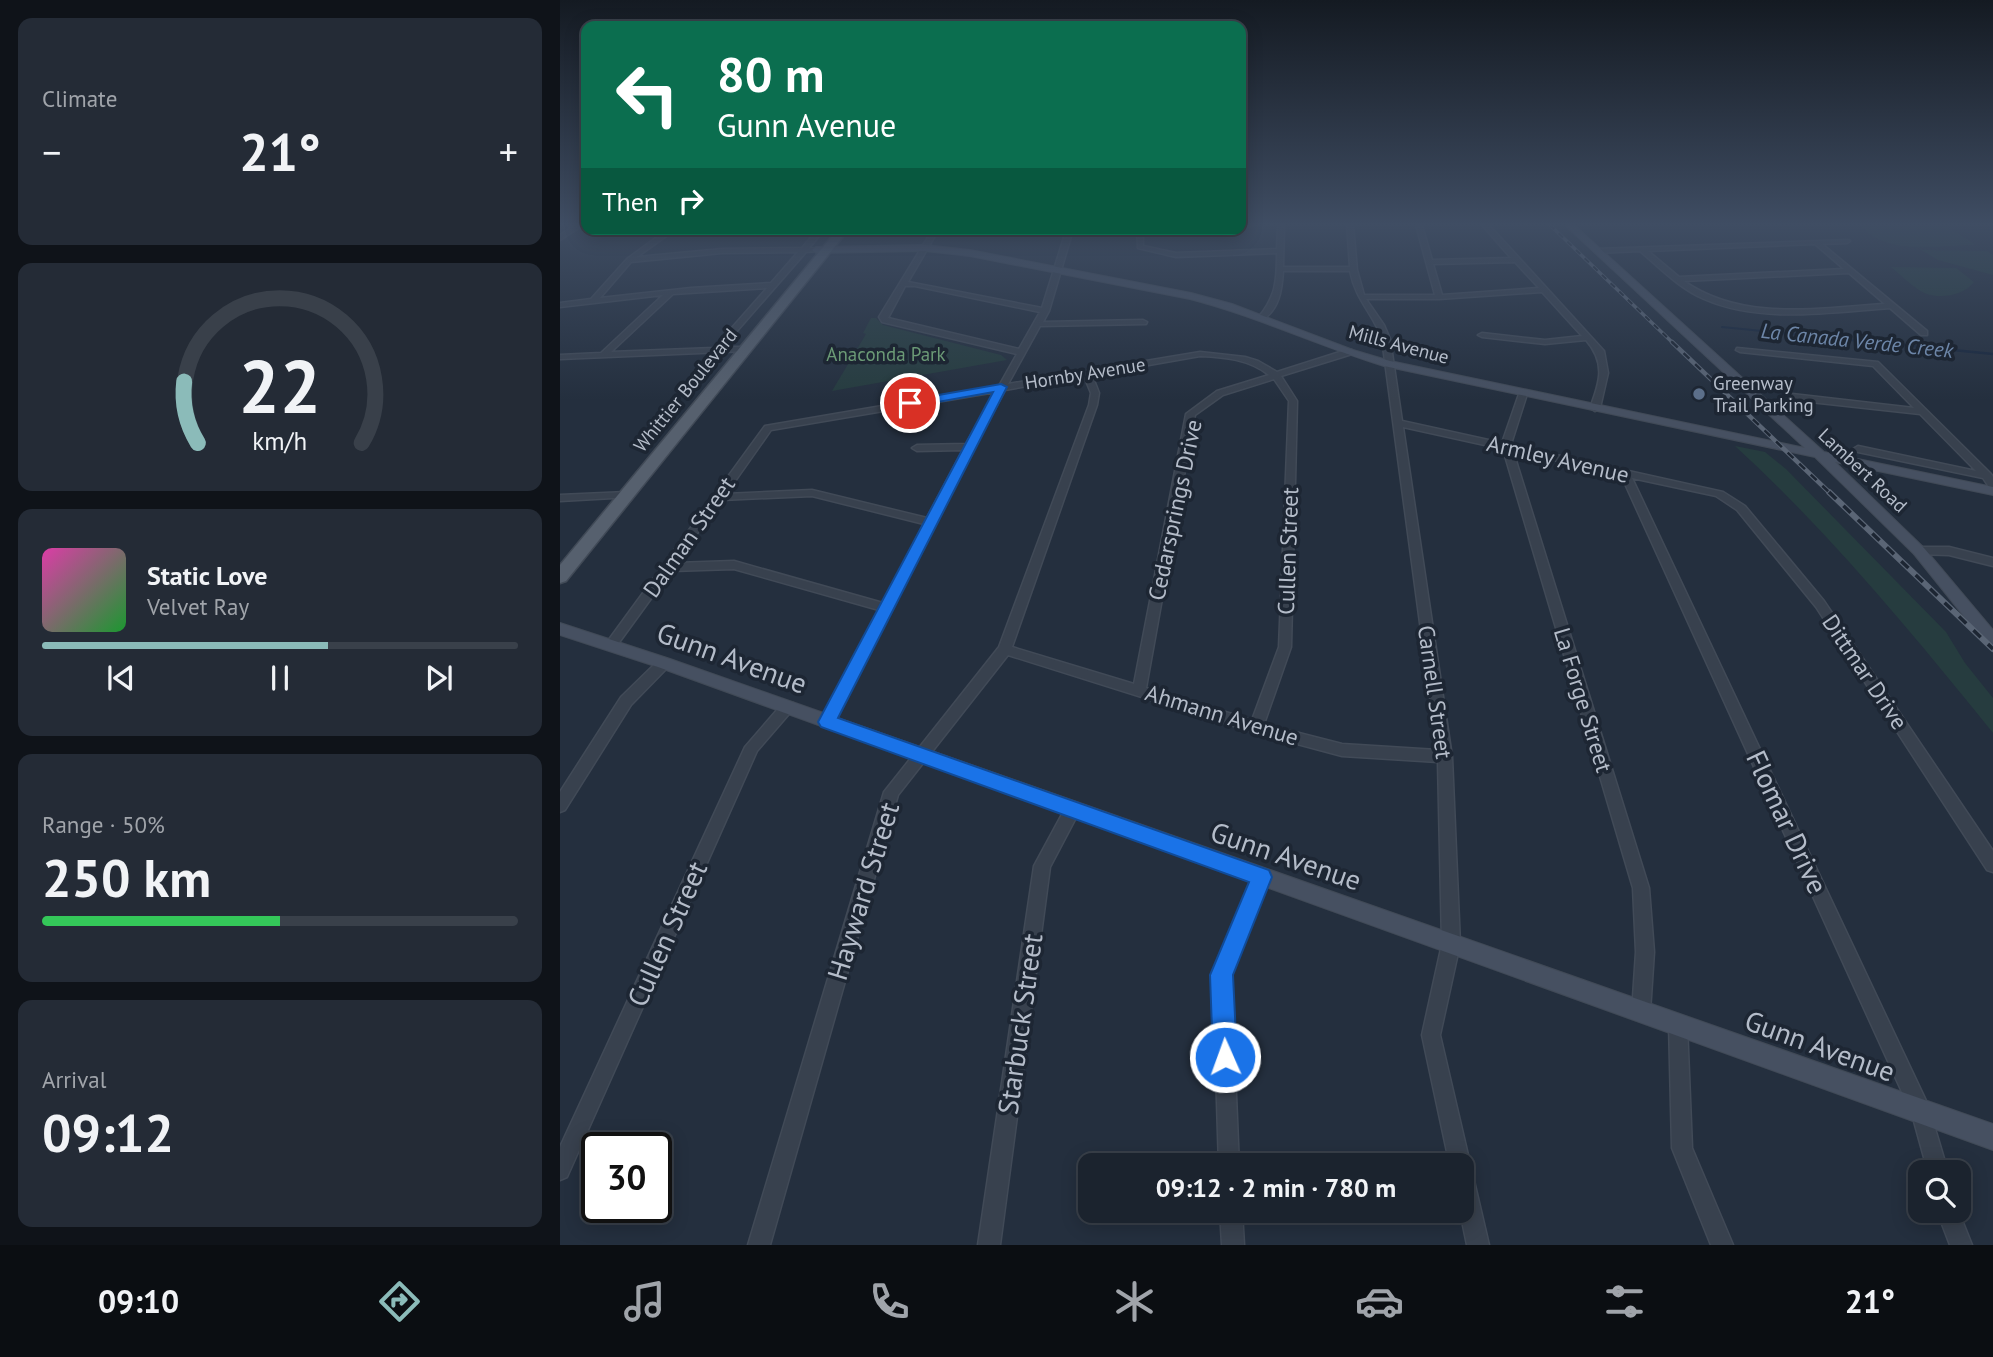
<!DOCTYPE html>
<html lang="en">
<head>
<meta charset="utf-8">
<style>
  :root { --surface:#1b232e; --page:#242b36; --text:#f1f3f6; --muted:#a0a4aa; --line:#39404a; --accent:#8bbbb9 }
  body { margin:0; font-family:"PT Sans",sans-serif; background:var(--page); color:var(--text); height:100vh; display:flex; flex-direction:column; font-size:26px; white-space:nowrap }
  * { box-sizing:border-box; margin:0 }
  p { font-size:23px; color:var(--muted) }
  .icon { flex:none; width:38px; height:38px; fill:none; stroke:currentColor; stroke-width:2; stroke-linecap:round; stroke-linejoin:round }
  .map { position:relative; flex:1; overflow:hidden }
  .details { display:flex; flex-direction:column; gap:18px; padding:18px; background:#0f1319; width:560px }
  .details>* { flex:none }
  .hud { position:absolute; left:21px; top:21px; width:665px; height:214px; border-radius:14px; box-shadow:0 4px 18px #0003,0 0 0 2px var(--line); background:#0b6e4f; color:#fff; overflow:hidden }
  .buttons { position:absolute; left:1348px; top:1160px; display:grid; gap:14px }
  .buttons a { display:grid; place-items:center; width:63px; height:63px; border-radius:14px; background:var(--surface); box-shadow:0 4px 18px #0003,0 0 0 2px var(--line); font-size:35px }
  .speed { position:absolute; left:21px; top:1132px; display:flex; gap:14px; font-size:35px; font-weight:700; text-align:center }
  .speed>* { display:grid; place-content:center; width:91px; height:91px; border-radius:50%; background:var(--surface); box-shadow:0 4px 18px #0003,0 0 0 2px var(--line); line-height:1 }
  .speed .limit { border:4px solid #111; border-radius:10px; background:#fff; color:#111 }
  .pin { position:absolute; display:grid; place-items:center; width:60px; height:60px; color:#fff; margin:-30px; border:4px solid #fff; border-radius:50%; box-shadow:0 2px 7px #0007 }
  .me { position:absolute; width:77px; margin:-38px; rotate:358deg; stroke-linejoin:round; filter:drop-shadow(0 0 5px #0008) }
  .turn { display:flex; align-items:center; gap:24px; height:147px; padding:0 21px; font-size:32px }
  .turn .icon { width:91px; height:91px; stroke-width:2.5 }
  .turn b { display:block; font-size:49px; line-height:60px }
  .then { display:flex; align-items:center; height:66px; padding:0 21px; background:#0003; gap:14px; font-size:26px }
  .big { font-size:52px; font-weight:700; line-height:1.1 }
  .details .tile { flex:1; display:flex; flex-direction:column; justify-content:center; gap:10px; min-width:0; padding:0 24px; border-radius:14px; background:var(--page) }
  .details .dial { align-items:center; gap:0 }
  .dial svg { height:182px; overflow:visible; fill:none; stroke:var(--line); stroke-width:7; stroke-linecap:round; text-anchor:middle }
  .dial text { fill:var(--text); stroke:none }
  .song { display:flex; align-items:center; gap:21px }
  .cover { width:84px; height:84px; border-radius:10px; background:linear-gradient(135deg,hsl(320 70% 55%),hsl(130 70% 35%)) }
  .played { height:7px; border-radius:4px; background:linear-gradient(90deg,var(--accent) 60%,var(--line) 60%) }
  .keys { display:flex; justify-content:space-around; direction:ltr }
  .heat { display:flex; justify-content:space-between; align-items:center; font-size:38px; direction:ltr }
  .charge { height:10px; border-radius:5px; background:linear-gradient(90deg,#34c759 50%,var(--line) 0) }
  .trip { position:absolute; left:518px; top:1153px; width:396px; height:70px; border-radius:14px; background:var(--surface); box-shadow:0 4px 18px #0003,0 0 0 2px var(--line); font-weight:700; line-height:70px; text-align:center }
  .tab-bar { display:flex; height:112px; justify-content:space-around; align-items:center; background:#0b0e12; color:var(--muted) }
  .tab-bar .icon { width:49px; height:49px }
  .tab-bar .current { color:var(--accent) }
  .tab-bar b { font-size:32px; color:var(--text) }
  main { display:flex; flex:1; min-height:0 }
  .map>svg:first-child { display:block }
  .green { fill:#263c3f }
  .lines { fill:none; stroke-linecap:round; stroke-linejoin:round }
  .stream-far1 { stroke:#17263c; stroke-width:2 }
  .stream { stroke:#17263c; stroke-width:2.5 }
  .street-casing { stroke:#414a57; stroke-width:3 }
  .secondary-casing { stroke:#414a57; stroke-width:2 }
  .primary-casing { stroke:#414a57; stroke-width:3 }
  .street { fill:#38414e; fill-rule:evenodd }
  .secondary { fill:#465061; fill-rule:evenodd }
  .primary { fill:#56606e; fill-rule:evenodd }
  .rail-far2-casing { stroke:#5a6575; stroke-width:3.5 }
  .rail-far1-casing { stroke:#5a6575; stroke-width:4.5 }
  .rail-casing { stroke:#5a6575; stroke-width:6 }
  .rail-far2 { stroke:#1d2633; stroke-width:2; stroke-dasharray:6; stroke-linecap:butt }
  .rail-far1 { stroke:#1d2633; stroke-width:2.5; stroke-dasharray:8; stroke-linecap:butt }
  .rail { stroke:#1d2633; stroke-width:3.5; stroke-dasharray:10; stroke-linecap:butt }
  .route { fill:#1a73e8; stroke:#114b97; stroke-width:2 }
  .service-dot { fill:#5c6f8a; stroke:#1d2633; stroke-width:2.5 }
  .labels { text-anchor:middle; stroke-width:7; stroke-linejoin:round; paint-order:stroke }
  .far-street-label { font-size:19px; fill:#b4bcc9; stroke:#1d2633 }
  .far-park-label { font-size:19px; fill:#6b9a76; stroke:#1d2633 }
  .far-poi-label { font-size:19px; fill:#b4bcc9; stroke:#1d2633; text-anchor:start }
  .far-water-label { font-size:21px; font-style:italic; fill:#6d86a8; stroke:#1d2633 }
  .street-label { font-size:23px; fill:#b4bcc9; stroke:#1d2633 }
  .near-street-label { font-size:28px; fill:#b4bcc9; stroke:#1d2633 }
</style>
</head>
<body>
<main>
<section class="details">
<div class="tile"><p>Climate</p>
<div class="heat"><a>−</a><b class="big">21°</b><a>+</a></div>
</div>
<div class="tile dial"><svg viewBox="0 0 100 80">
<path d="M14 69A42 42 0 1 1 86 69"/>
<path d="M14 69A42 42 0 0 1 8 42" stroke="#8bbbb9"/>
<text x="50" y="56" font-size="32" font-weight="700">22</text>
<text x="50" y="72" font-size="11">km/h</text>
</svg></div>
<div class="tile">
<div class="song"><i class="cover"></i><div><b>Static Love</b><p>Velvet Ray</p></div></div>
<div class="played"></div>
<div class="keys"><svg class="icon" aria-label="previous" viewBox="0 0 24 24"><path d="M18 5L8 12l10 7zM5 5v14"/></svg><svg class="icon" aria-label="pause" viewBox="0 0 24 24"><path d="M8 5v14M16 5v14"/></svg><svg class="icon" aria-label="next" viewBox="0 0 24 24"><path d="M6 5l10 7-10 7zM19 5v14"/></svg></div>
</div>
<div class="tile"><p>Range · 50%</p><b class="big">250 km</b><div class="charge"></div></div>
<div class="tile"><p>Arrival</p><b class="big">09:12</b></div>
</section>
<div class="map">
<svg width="1433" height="1245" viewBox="0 0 1433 1245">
  <rect width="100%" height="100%" fill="#242f3e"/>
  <!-- green -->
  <path class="green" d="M1301,225H1385L1416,245C1379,245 1326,257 1301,225Z
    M1361,250L1427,251L1433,255V275L1378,260Z
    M1331,267L1396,268L1414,282C1404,295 1383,299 1367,294C1355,290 1341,275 1331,267Z
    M311,318H316L323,325L441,355L447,360L272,391L306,334L303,333Z
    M1175,446L1205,452L1226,469L1386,632L1405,663L1433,698V733C1353,634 1270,533 1175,446Z"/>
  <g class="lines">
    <!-- stream-far1 -->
    <path class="stream-far1" d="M1162,327L1330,344"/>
    <!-- stream -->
    <path class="stream" d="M1313,342L1433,354"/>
    <!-- street casing -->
    <g class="street-casing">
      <path id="street" d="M15,225H23L0,240V235Z
        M681,225H693L681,228Z
        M718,225H724L723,267H790L787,225H793L797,270L804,295H875L856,225H862L872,260L951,258L922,225H929L1044,351L1048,373L1040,408L1035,411L1030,408C1040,382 1046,363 1026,340L985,344L922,337L918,335L922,333L985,340L1022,336L982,292L879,299H806L824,325L830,339L842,421L942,443L959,394L966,392L967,394L952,441V445L1163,492L1185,506L1264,601L1433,851V872L1427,870L1256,607L1177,510L1156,496L1072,478L1368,1105L1388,1172H1368L1352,1114L1061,475L953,451L1089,888L1094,952L1090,1012L1087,1018L1081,1021L1075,1018L1072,1012L1076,952L1073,888L943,449L843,427L892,757L900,944L880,1035L929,1245H907L900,1211L901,1166H890L862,1035L882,944L878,762L782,756L696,733L448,655L338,795L210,1245H188L324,792L439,647L529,405L531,393L524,376L445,390L414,447L272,726L267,728L262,726L260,722L319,610L174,569L111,571L55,648H47L45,645L205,426L439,386L457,354L322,322L319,317L373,229H379L348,282L482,308L505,234H494L472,229H596L583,231V246L616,253L717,249ZM577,231L578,248L616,257L717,253C717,280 716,297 698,318L702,320C719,310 722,290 723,271H790C796,301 813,313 822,339L877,750L782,744L704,724L731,647L737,401L721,376L792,354V350H786L717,372L698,361L685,357L640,352L448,384L480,326L586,324L587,322L583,320L483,322L489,311L512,233ZM955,262L979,288L882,295L873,264ZM345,286H355L480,312L459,349L328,318ZM640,356C664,357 689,359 709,375L657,391L626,414L574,684L452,647L537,405L539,393L532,375ZM714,379L729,401L719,647L692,720L586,688L635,415L663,395ZM436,392L406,444L357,445L352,448L357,451L403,450L367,518L252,490L166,494L211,430ZM252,496L364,524L323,603L174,561L116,563L161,500Z
        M108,229H116L77,257L162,249L242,248L258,229H265L249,248L258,249V251L246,252L163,347H187V351L0,359V355L41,353L103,295L0,307V303L31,299L67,259ZM238,252L211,283L131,288L40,298L71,262L162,253ZM207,288L154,348L51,352L113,294Z
        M1289,240L1290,241L1287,243L1262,244L1367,331V335H1361L1330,308C1270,312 1201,324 1144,299C1120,289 1100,268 1080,251L1037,253L1034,251L1037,249ZM1255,244L1284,269L1119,277L1088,251ZM1289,273L1325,304C1259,308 1182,322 1124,281Z
        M1177,348L1318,362L1431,474L1433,477V488L1429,487L1423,478L1298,452L1293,449L1298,446L1416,471L1360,414L1232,400L1228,397L1232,394L1354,408L1313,366L1180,352L1176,350Z
        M67,492L71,493V497L0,501V495Z
        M1359,547H1389L1433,558V566L1389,555L1355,554L1353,551Z
        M104,658L109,660L110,663L109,666L71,705L5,810L0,812V792L61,697L99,660Z
        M228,702L233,703L235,707L197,751L7,1177L0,1180V1147L185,747L223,703Z
        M512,803L517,805L520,810L490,867L440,1245H418L474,866L507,805Z
        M702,869L708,872L710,877L671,975L679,1166H659L653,975L696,872Z
        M1118,1015L1124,1018L1127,1024L1132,1148L1173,1245H1151L1112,1148L1109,1024L1112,1018Z
        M660,1211H682L684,1245H662Z
        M1377,1211L1398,1210L1412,1245H1390Z"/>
    </g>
    <!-- secondary casing -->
    <g class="secondary-casing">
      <path id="secondary" d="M1005,225H1014L1264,452L1433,487V495L1275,462L1364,548L1433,630V647L1427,645L1354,554L1255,457L824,366C759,346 696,316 630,299L410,256L365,251L256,253L252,250L256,247L365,245L410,250L631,293L672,304L793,350L830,361L1245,448Z
        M0,623L110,659L1433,1124V1150L98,667L0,635Z"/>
    </g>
    <!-- primary casing -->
    <g class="primary-casing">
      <path id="primary" d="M278,229H289L6,581L0,583V565Z"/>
    </g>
    <!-- street -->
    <use href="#street" class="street"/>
    <!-- secondary -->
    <use href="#secondary" class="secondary"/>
    <!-- primary -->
    <use href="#primary" class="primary"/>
    <!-- rail-far2 casing -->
    <g class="rail-far2-casing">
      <path id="rail-far2" d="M990,225L1114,344"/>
    </g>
    <!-- rail-far1 casing -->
    <g class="rail-far1-casing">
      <path id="rail-far1" d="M1112,342L1271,494"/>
    </g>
    <!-- rail casing -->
    <g class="rail-casing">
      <path id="rail" d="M1269,492L1433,649"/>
    </g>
    <!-- rail-far2 -->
    <use href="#rail-far2" class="rail-far2"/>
    <!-- rail-far1 -->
    <use href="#rail-far1" class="rail-far1"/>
    <!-- rail -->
    <use href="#rail" class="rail"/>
  </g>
  <!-- sky -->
  <linearGradient id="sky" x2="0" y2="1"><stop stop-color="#141a22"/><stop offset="0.56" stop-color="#3f4d63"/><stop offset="1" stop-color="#3f4d63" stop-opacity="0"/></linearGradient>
  <rect width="1433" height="400" fill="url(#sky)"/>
  <!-- route -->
  <path class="route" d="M441,384L447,387L278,718L709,870L712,877L673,975L677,1057L674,1065L665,1069L656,1065L653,1057L650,975L689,882L261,727L258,722L433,392L350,407L345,403L350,400Z"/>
  <!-- markers -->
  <circle class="service-dot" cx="1139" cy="394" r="7"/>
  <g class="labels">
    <!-- far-street labels -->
    <g class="far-street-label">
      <text transform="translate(839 344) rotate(15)" y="7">Mills Avenue</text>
      <text transform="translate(525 373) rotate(-9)" y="7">Hornby Avenue</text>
      <text transform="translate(125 390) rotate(-51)" y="7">Whittier Boulevard</text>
      <text transform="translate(1303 470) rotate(43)" y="7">Lambert Road</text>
    </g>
    <!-- far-park labels -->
    <g class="far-park-label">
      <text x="326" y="361">Anaconda Park</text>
    </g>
    <!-- far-poi labels -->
    <g class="far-poi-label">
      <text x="1153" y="390">Greenway<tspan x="1153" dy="22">Trail Parking</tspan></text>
    </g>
    <!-- far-water labels -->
    <g class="far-water-label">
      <text transform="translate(1297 341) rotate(6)" y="7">La Canada Verde Creek</text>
    </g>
    <!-- street labels -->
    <g class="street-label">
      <text transform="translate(998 459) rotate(13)" y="8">Armley Avenue</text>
      <text transform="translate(615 510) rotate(-78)" y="8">Cedarsprings Drive</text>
      <text transform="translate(129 537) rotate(-55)" y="8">Dalman Street</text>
      <text transform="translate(728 551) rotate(-88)" y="8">Cullen Street</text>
      <text transform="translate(1305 672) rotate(56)" y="8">Dittmar Drive</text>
      <text transform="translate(875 692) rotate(82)" y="8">Carnell Street</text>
      <text transform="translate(1023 700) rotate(73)" y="8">La Forge Street</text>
      <text transform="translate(662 715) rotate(17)" y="8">Ahmann Avenue</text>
    </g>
    <!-- near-street labels -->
    <g class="near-street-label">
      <text transform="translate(172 658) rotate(20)" y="10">Gunn Avenue</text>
      <text transform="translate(1227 822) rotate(65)" y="10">Flomar Drive</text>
      <text transform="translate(726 856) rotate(19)" y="10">Gunn Avenue</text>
      <text transform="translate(303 891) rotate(-73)" y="10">Hayward Street</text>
      <text transform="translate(107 934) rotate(-66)" y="10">Cullen Street</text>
      <text transform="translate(460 1024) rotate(-82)" y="10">Starbuck Street</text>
      <text transform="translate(1260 1046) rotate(20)" y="10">Gunn Avenue</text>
    </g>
  </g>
</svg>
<div class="buttons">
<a><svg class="icon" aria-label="search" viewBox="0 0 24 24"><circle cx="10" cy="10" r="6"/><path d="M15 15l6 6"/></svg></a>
</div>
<div class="speed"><div class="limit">30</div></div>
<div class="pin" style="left:350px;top:403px;background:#d93025"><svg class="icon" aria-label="arrive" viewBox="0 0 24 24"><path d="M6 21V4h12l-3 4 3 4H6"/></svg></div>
<svg class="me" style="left:665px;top:1057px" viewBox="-20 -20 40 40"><circle r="17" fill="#1a73e8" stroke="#fff" stroke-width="3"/><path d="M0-11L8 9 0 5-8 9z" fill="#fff"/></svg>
<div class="trip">09:12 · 2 min · 780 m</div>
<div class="hud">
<div class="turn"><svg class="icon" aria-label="left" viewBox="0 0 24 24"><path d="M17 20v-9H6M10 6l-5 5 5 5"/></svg><div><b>80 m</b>Gunn Avenue</div></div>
<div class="then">Then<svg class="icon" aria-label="right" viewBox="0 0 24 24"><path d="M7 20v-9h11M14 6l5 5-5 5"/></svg></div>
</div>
</div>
</main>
<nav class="tab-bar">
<b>09:10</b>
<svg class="icon current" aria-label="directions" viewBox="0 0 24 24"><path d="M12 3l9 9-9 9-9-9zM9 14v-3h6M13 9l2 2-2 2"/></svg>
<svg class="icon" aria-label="music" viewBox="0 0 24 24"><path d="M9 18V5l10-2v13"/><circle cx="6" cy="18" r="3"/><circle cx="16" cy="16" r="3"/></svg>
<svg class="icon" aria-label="phone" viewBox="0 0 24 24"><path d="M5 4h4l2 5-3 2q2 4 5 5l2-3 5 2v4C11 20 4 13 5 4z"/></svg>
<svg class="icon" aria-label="climate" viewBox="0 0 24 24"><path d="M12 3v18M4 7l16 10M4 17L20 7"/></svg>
<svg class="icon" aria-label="car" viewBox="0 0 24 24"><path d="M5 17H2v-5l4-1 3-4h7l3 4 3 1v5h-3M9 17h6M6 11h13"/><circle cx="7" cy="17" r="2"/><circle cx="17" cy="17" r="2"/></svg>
<svg class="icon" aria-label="filters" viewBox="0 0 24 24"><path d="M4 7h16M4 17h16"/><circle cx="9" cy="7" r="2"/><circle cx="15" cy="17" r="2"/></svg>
<b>21°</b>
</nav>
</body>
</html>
